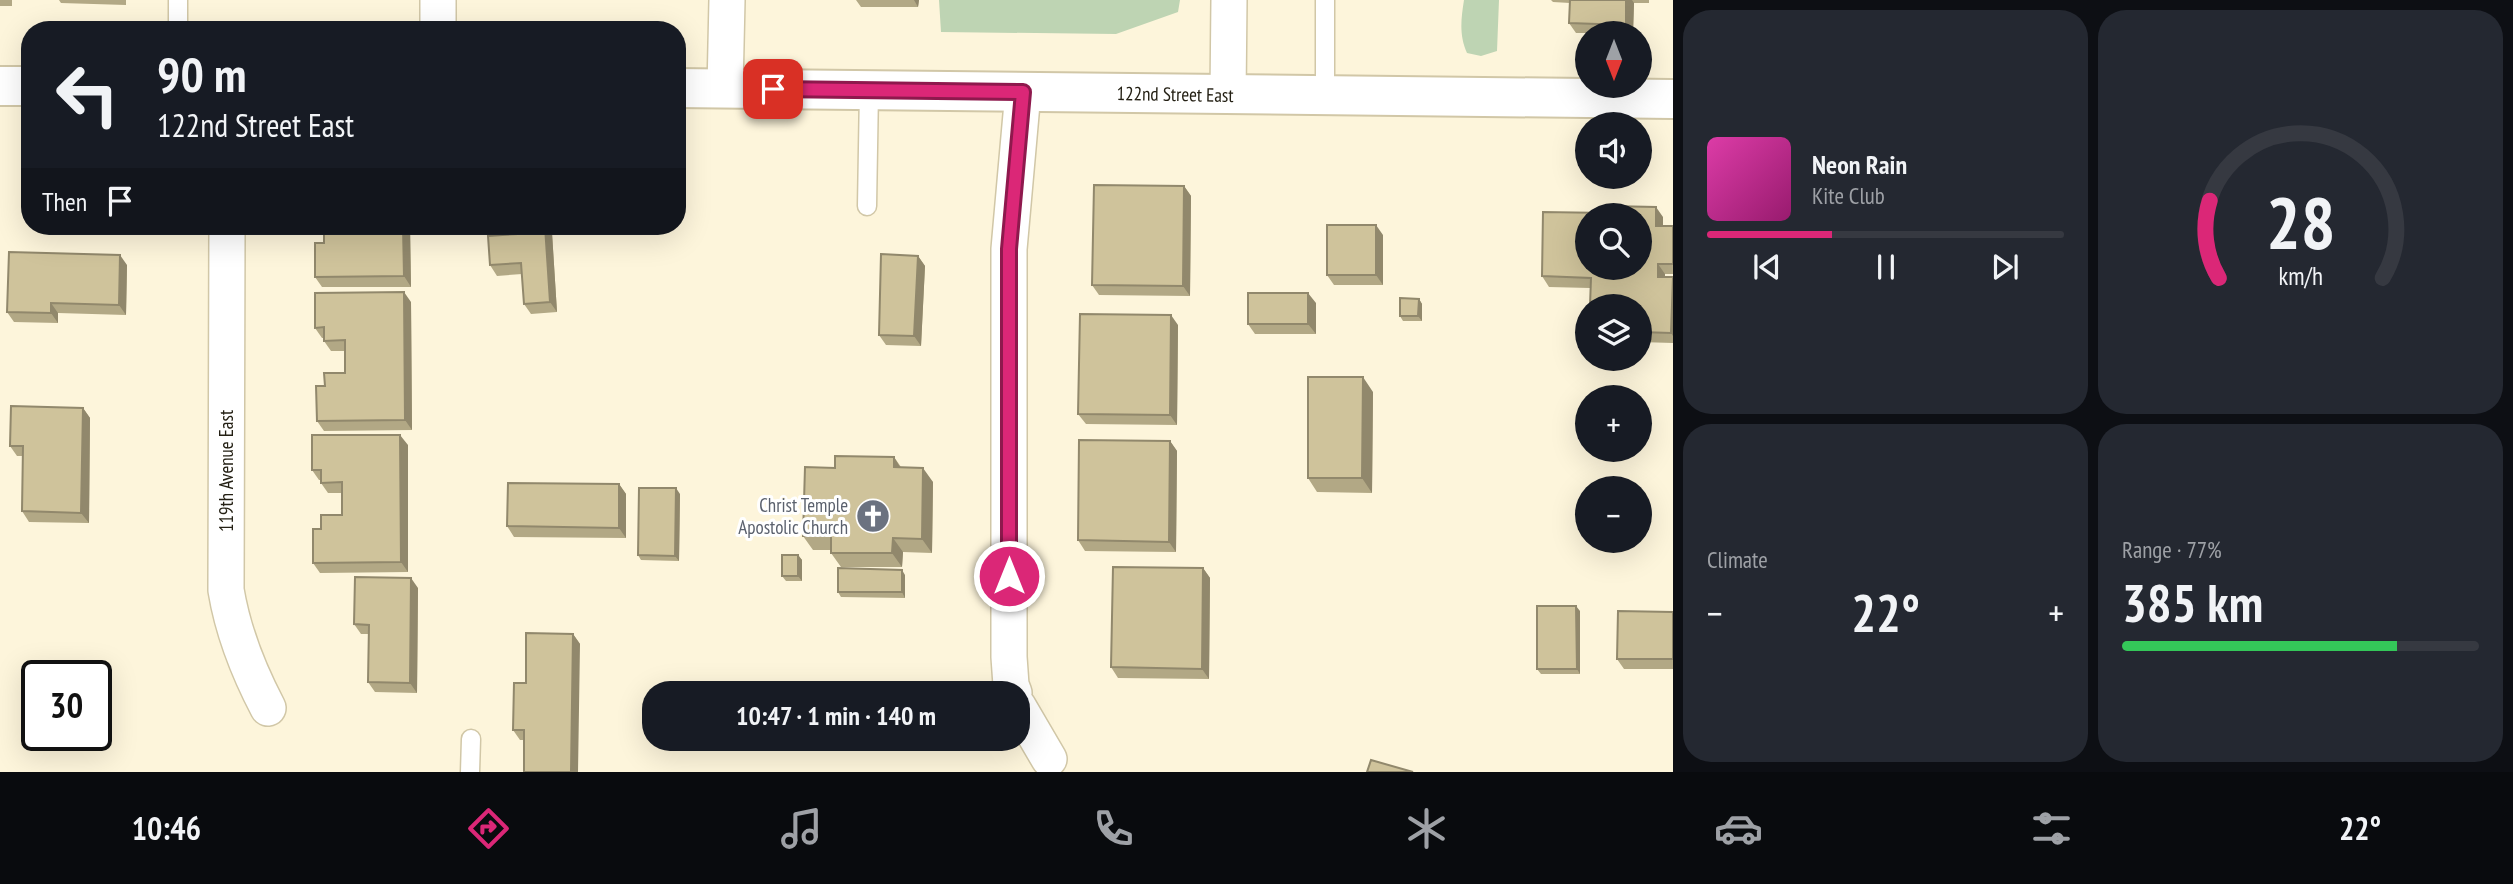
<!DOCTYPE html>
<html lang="en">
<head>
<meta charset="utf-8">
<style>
  :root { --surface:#171b24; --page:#242831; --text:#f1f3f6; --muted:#9ea1a6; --line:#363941; --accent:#db2777 }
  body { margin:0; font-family:"PT Sans Narrow",sans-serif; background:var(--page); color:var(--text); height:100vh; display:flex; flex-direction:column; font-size:26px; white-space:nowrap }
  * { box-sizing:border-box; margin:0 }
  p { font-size:23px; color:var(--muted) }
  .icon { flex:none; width:38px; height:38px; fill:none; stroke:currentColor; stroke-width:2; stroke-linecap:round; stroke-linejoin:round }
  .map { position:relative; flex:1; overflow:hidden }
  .drawer { display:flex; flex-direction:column; gap:10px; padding:10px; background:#0d0f14; width:840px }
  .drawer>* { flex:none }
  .guide { position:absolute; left:21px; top:21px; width:665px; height:214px; border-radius:28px; box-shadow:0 7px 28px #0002; background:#171b24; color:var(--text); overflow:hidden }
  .needle { width:46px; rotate:180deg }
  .fabs { position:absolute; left:1575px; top:21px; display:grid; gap:14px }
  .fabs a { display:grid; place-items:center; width:77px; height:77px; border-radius:50%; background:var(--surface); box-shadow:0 7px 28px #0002; font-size:35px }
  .speed { position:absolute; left:21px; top:660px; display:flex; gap:14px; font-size:35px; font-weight:700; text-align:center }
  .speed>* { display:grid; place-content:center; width:91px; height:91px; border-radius:50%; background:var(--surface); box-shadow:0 7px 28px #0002; line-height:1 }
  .speed .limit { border:4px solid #111; border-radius:10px; background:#fff; color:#111 }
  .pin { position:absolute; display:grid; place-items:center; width:60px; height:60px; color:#fff; margin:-30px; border-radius:14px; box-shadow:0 4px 10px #0006 }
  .me { position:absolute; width:77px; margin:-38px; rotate:0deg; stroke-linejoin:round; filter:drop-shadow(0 0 5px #0008) }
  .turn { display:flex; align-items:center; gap:24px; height:147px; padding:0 21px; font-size:32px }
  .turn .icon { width:91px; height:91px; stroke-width:2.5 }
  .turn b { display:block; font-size:49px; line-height:60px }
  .then { display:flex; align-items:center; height:66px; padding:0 21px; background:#0003; gap:14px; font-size:26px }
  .big { font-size:52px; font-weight:800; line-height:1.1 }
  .drawer .tile { flex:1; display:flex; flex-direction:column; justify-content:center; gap:10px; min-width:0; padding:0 24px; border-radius:28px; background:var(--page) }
  .drawer .dial { align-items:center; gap:0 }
  .dial svg { height:182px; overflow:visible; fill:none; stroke:var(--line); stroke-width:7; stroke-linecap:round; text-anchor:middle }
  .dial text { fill:var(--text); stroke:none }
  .song { display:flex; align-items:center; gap:21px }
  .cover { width:84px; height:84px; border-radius:10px; background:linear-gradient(135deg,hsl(320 70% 55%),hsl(320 70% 35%)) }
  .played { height:7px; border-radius:4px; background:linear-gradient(90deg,var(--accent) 35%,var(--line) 35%) }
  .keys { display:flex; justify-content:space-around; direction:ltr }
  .heat { display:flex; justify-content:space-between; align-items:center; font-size:38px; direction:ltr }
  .charge { height:10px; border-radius:5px; background:linear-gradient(90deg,#34c759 77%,var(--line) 0) }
  .drawer .tiles { flex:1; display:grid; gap:10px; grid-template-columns:repeat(2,1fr) }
  .trip { position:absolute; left:642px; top:681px; width:388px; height:70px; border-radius:28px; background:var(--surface); box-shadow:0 7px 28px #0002; font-weight:800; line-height:70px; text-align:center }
  .tab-bar { display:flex; height:112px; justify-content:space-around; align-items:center; background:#090b0e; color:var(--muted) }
  .tab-bar .icon { width:49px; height:49px }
  .tab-bar .on { color:var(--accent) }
  .tab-bar b { font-size:32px; color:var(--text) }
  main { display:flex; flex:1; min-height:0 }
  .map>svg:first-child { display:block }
  .green { fill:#bed4b3 }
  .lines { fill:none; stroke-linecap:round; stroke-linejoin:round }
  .lane-casing { stroke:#d1c7a7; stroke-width:21 }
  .street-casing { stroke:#d1c7a7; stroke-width:38 }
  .secondary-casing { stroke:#d1c7a7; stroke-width:42 }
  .lane { stroke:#fff; stroke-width:18 }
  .street { stroke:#fff; stroke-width:35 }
  .secondary { stroke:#fff; stroke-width:38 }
  .wall { fill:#b2a885 }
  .shaded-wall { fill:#91886c }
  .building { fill:#cfc39b; stroke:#91886c; stroke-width:2; fill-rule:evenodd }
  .route-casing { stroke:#8e194d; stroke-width:18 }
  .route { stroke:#db2777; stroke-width:12 }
  .labels { text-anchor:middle; stroke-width:6; stroke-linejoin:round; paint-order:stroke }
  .street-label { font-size:19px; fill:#242014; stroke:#fff }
  .worship-label { font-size:19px; fill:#5b616d; stroke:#fff; text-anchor:end }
</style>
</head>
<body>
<main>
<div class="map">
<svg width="1673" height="772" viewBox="0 0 1673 772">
  <rect width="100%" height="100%" fill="#fdf5db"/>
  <!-- green -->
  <path class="green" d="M939,0H1180L1178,12L1116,34L941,32Z
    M1464,0H1499L1497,51L1481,56L1467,53C1459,35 1461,19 1464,0Z"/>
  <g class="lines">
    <!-- lane casing -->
    <g class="lane-casing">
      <path id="lane" d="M1325,0V96
        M178,30V0
        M867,206L869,90
        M470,772L471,739"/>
    </g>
    <!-- street casing -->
    <g class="street-casing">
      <path id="street" d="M438,30V0
        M725,89L727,0
        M1228,95L1229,0
        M227,226L226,590C233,632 248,670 268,708
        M1014,693L1011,685L1009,657V249L1023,92
        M1018,706L1049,759"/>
    </g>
    <!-- secondary casing -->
    <g class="secondary-casing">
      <path id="secondary" d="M0,86H30
        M677,88L1673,99"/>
    </g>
    <!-- lane -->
    <use href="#lane" class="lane"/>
    <!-- street -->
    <use href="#street" class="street"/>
    <!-- secondary -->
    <use href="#secondary" class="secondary"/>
  </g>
  <!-- wall -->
  <path class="wall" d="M0,0H12V6H0Z
    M59,0H126V5L61,3Z
    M856,0H919L918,7H861Z
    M1551,0H1649V3H1634L1633,33H1576L1569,23L1570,3L1553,2Z
    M1184,186L1191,196L1190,296L1099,295L1092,285Z
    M1608,213L1663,217V226H1673V274H1665V277L1673,278V343L1640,342V306L1590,288L1549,287L1542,276Z
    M410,226L411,287H322L315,277L324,243Z
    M552,233L557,312L531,314L524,304L522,274L497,276L490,265Z
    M1383,235V285H1334L1327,275Z
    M918,256L925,266L921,346L886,345L879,335Z
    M127,265L126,315L58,313V323L14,322L7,312Z
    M1419,299L1422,304V321H1403L1400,316Z
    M411,302L412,430L324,431L317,421L325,386L345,373V351H331L324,341V338H322L315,328Z
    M1316,303V334H1255L1248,324Z
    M1178,325L1177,425L1086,424L1078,414Z
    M1373,392L1372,493L1317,492L1308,478Z
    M83,408L90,418L89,523L29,522L22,511L23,456H17L10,446Z
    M1170,441L1177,451L1176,552L1085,551L1078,540Z
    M408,445V572L320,573L313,563L321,529L342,515V493H328L321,483V480H319L312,470Z
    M894,457L901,467L933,482L932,553L903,552L902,567H841L831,553V550H813L803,536L835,468Z
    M619,484L626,494V538L514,537L507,526Z
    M680,494L679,561L641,560L638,555Z
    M798,555L802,560V581H786L782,576Z
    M1203,568L1210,578L1209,679L1118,678L1111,667Z
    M905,575V598L841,597L838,592Z
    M418,588L417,693L375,692L368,682L369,634H361L354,624Z
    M1580,611V674H1541L1537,669Z
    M1673,612V669H1624L1617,659Z
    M573,634L580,644L524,740H520L513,730L526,683Z"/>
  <!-- shaded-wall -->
  <path class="shaded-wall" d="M914,0H919L918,7Z
    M1626,0H1632L1634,3L1633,33L1626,25Z
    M1184,186L1191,196L1190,296L1183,286Z
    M1656,207L1663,217V236L1656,226Z
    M1376,225L1383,235V285L1376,275Z
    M403,226H410L411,287L404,276Z
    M545,226H547L552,233L557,312L550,302Z
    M120,255L127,265L126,315L119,305Z
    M918,256L925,266L921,346L914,336Z
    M1658,264L1665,274V287L1658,277Z
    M1673,278V336L1671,333Z
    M404,292L411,302L412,430L405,420Z
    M1308,293L1316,303V334L1308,324Z
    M1419,299L1422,304V321L1418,316Z
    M51,303L58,313V323L51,313Z
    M1171,315L1178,325L1177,425L1170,415Z
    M1363,377L1373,392L1372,493L1362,478Z
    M83,408L90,418L89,523L81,513Z
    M400,435L408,445V572L401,562Z
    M1170,441L1177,451L1176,552L1169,542Z
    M894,457L903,472L894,467Z
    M923,468L933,482L932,553L922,539Z
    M619,484L626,494V538L619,528Z
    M676,488L680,494L679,561L675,556Z
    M893,538L903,552L902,567L892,553Z
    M798,555L802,560V581L798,576Z
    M1203,568L1210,578L1209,679L1202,669Z
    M902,570L905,575V598L902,592Z
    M411,578L418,588L417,693L410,683Z
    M1576,606L1580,611V674L1577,669Z
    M573,634L580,644L578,772H571Z"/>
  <!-- building -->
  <path class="building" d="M1570,0H1626V25L1569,23Z
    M1094,185L1184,186L1183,286L1092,285Z
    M1608,206L1656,207V226H1673V264H1658V277H1673L1671,333L1640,332V306H1590L1591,278L1542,276L1543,212L1608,213ZM1587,215H1640V268H1587Z
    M1327,225H1376V275H1327Z
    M345,226H403L404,276L315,277V243H324V229H345Z
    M517,226H545L550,302L524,304L521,263L490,265L488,236L517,234Z
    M9,252L120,255L119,305L51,303V313L7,312Z
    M881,254L918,256L914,336L879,335Z
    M404,292L405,420L317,421L316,386H325L324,373H345V340L324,341V327L315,328V293Z
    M1248,293H1308V324H1248Z
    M1400,298L1419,299L1418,316H1400Z
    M1080,314L1171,315L1170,415L1078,414Z
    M1308,377H1363L1362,478H1308Z
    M11,406L83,408L81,513L22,511L23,446H10Z
    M312,435H400L401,562L313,563V529H321V515H342V482L321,483V470H312Z
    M1079,440L1170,441L1169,542L1078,540Z
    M835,456L894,457V467L923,468L922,539L893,538L892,553H831V536H803L805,467L835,468Z
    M508,483L619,484V528L507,526Z
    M639,488H676L675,556L638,555Z
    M782,555H798V576H782Z
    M1113,567L1203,568L1202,669L1111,667Z
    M838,568L902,570V592H838Z
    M355,577L411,578L410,683L368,682L369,625L354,624Z
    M1537,606H1576L1577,669H1537Z
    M1618,611L1673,612V659H1617Z
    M526,633L573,634L571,772H524V730H513L514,683H526Z
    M1371,760L1413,772H1367Z"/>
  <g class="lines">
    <!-- route casing -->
    <g class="route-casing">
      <path id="route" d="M773,89L1023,92L1009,249V576"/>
    </g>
    <!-- route -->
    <use href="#route" class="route"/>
  </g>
  <!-- icons -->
  <defs>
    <g id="church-disc" transform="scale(1.75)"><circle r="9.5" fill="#6b7280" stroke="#fff"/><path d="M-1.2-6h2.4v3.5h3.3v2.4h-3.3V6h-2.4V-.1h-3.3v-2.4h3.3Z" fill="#fff"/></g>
  </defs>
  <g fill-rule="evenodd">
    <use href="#church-disc" x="873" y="516"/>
  </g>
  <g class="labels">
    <!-- street labels -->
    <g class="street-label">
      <text transform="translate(1175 94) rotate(1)" y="7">122nd Street East</text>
      <text transform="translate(226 471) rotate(-90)" y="7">119th Avenue East</text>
    </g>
    <!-- worship labels -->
    <g class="worship-label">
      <text x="848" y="512">Christ Temple<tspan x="848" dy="22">Apostolic Church</tspan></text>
    </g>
  </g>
</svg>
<div class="fabs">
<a><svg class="needle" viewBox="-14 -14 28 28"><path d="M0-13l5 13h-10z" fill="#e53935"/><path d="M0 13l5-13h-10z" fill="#9ea1a6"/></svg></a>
<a><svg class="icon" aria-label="sound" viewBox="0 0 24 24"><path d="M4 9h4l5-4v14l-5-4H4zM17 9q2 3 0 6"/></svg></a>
<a><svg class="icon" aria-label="search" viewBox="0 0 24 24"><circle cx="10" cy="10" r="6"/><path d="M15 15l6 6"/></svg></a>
<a><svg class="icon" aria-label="layers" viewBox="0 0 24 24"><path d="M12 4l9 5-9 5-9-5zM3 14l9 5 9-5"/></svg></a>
<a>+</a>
<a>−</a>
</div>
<div class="speed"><div class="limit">30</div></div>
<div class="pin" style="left:773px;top:89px;background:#d93025"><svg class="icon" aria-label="arrive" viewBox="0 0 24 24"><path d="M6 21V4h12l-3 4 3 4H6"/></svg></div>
<svg class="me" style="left:1009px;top:576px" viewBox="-20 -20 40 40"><circle r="17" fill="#db2777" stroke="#fff" stroke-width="3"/><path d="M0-11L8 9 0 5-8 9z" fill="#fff"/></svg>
<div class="trip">10:47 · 1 min · 140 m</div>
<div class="guide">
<div class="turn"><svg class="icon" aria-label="left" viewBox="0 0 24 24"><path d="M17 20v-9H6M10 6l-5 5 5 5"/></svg><div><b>90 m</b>122nd Street East</div></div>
<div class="then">Then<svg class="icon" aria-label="arrive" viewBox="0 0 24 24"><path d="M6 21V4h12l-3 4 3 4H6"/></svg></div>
</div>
</div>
<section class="drawer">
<div class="tiles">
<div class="tile">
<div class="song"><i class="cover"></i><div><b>Neon Rain</b><p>Kite Club</p></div></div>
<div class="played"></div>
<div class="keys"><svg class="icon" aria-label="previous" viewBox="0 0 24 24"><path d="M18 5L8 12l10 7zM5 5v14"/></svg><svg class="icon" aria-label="pause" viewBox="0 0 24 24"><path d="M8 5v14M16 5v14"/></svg><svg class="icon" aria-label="next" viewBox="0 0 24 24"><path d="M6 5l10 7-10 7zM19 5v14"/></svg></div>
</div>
<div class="tile dial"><svg viewBox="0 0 100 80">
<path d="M14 69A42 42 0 1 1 86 69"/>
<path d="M14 69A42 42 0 0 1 10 35" stroke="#db2777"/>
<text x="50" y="56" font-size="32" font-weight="700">28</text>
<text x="50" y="72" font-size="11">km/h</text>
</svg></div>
<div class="tile"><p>Climate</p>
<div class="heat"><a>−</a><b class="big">22°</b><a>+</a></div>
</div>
<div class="tile"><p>Range · 77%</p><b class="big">385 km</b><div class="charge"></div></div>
</div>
</section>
</main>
<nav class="tab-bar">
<b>10:46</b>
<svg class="icon on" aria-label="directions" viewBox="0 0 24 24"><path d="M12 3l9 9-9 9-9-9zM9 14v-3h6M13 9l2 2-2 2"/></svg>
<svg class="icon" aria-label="music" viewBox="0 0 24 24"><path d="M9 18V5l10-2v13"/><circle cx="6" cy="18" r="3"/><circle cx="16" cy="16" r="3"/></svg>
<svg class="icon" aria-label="phone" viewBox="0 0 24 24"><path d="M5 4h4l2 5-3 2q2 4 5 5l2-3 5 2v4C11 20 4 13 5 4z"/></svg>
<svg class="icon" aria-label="climate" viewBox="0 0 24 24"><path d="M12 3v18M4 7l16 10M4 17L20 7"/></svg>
<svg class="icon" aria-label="car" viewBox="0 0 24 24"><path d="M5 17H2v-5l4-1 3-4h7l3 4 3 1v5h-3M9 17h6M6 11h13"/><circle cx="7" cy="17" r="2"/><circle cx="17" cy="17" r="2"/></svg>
<svg class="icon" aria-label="filters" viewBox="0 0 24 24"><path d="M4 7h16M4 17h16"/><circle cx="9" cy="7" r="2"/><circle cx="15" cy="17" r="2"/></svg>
<b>22°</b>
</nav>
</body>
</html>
